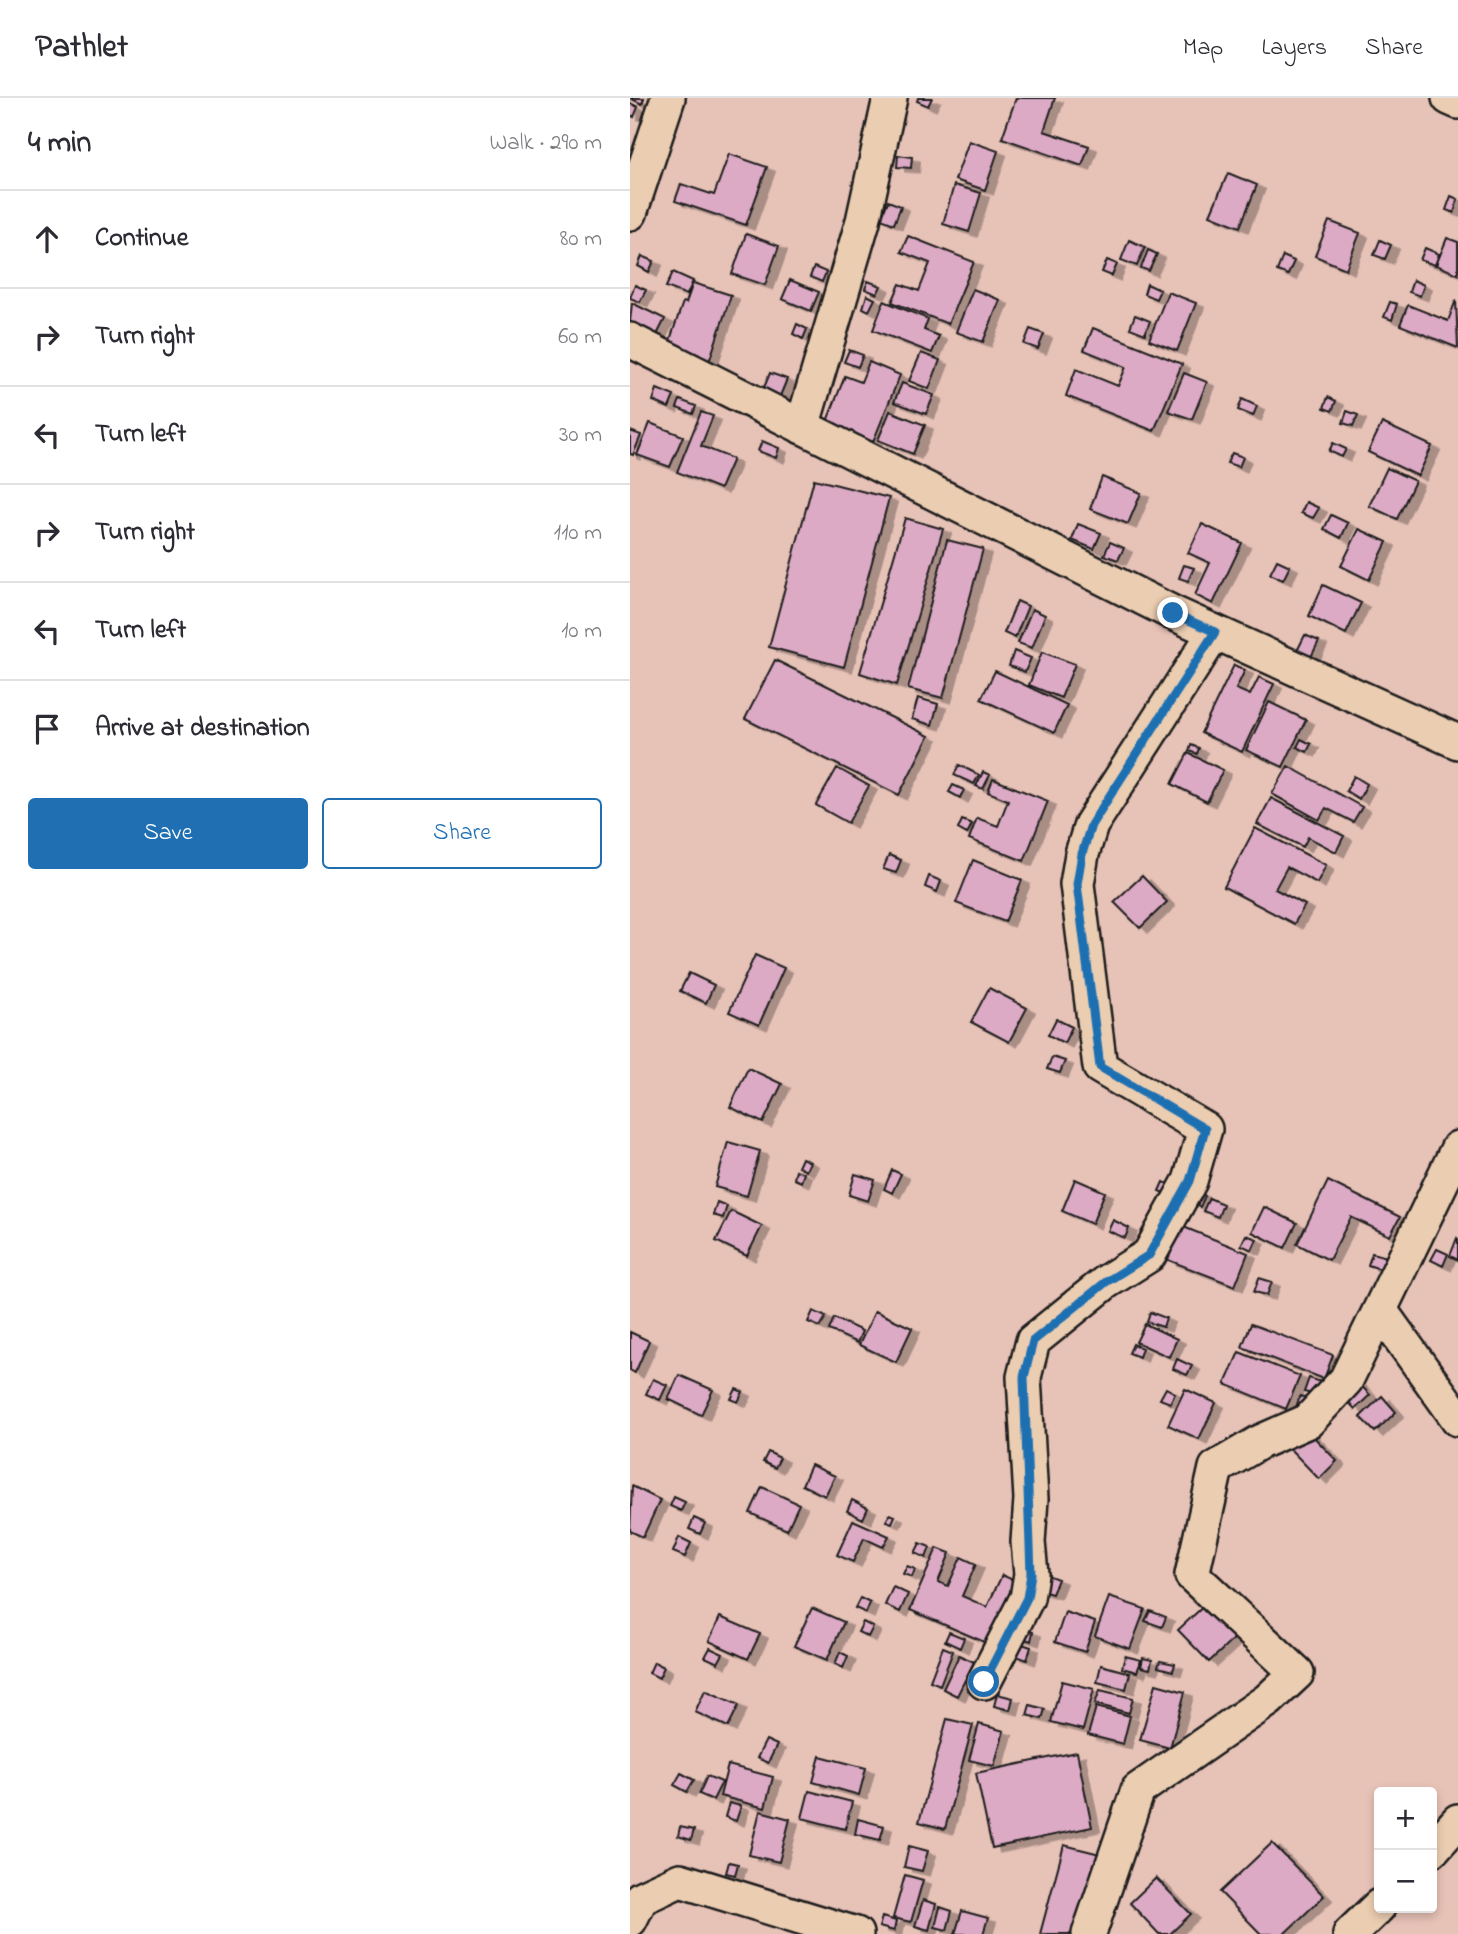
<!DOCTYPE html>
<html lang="en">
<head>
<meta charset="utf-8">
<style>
	:root { --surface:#fff; --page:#f7f7f7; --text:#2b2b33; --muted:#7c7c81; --line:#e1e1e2; --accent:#1f6fb2 }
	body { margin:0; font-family:"Indie Flower",sans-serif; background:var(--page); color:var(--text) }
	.controls { position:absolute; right:21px; bottom:21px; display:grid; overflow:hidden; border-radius:7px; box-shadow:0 4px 10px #0003 }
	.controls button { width:63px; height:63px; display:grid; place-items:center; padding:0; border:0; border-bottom:2px solid var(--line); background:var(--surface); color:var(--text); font:35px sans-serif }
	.stop { position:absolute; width:21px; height:21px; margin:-16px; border:5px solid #1f6fb2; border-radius:50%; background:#fff }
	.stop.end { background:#1f6fb2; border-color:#fff; box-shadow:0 2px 7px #0008 }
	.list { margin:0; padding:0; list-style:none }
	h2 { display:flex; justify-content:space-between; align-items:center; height:91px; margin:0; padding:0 28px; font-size:30px }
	h2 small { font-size:23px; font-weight:400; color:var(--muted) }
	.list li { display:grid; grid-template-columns:46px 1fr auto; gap:21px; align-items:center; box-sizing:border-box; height:98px; padding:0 28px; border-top:2px solid var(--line) }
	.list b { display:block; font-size:26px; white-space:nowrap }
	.list em { font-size:23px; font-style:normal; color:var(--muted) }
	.actions { display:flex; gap:14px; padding:21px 28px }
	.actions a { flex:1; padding:16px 0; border:2px solid var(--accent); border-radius:7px; text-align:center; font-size:24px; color:var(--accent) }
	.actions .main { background:var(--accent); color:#fff }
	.icon { flex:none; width:38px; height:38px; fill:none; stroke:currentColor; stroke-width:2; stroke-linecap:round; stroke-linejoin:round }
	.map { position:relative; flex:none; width:828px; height:1836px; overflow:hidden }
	header { display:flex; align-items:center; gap:42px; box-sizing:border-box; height:98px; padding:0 35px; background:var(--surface); border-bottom:2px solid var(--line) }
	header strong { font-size:33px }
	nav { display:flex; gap:38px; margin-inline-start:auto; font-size:24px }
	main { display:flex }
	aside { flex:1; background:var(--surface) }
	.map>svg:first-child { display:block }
	.building { fill:#ddaac6; stroke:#1c1c1c; stroke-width:2; filter:url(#shadow) }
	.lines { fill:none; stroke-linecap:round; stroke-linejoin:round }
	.minor-casing { stroke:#1c1c1c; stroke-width:38 }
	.minor { stroke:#ebcdb1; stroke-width:33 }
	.route { stroke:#1f6fb2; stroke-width:9 }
</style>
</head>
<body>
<header>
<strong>Pathlet</strong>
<nav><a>Map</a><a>Layers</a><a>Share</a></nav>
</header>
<main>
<aside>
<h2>4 min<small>Walk · 290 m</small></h2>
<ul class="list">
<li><svg class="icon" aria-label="ahead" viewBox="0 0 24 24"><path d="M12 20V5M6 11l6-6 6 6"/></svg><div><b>Continue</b></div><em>80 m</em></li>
<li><svg class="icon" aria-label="right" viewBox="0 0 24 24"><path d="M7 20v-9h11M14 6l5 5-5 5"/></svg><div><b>Turn right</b></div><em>60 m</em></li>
<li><svg class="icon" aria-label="left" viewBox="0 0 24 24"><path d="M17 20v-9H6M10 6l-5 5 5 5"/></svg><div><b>Turn left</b></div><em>30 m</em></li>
<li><svg class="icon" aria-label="right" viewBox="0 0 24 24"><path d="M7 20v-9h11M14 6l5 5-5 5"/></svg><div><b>Turn right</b></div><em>110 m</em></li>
<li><svg class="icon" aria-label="left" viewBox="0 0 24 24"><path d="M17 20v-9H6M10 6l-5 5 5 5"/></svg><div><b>Turn left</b></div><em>10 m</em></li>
<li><svg class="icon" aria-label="arrive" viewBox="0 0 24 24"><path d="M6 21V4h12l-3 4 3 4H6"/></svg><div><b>Arrive at destination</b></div></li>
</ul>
<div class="actions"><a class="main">Save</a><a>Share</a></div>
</aside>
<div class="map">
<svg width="828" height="1836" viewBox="0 0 828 1836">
	<defs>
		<filter id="shadow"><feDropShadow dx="8" dy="4.5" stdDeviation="0" flood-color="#0004"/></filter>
	</defs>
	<rect width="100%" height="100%" fill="#e7c2b7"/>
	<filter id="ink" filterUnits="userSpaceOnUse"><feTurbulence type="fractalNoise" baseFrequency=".0143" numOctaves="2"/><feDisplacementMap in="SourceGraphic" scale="14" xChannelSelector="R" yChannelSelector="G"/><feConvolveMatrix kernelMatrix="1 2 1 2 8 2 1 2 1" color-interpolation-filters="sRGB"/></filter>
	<g filter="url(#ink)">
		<path class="building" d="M 0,0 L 14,0 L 12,6 Z
			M 288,0 L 302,0 L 298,8 L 287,3 Z
			M 386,0 L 425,0 L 414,33 L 459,48 L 452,68 L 372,40 Z
			M 0,5 L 8,9 L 4,19 L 0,17 Z
			M 339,43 L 368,53 L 355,92 L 325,82 Z
			M 99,56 L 137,69 L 116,127 L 45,103 L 51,86 L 84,97 Z
			M 268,57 L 282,59 L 281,70 L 267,69 Z
			M 598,75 L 627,87 L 610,129 L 580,117 Z
			M 324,87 L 351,95 L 339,134 L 313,126 Z
			M 821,98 L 828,101 L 824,115 L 816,112 Z
			M 258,103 L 271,108 L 264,126 L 251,121 Z
			M 699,123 L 730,135 L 716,171 L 685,158 Z
			M 116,136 L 149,148 L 135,187 L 102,176 Z
			M 278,138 L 344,164 L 318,226 L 262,204 L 270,186 L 289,193 L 300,165 L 271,154 Z
			M 817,140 L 828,144 L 828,176 L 806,167 Z
			M 499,142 L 515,149 L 507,168 L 491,162 Z
			M 750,142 L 761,147 L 755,161 L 744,157 Z
			M 795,150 L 809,156 L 805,167 L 790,162 Z
			M 518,152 L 527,156 L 519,173 L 511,170 Z
			M 12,158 L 24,163 L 19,174 L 8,168 Z
			M 653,158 L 664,163 L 658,177 L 647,173 Z
			M 477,162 L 487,166 L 482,178 L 472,174 Z
			M 184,169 L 196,174 L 192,184 L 180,179 Z
			M 43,174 L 63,183 L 57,197 L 36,189 Z
			M 160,182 L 189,194 L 181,213 L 152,201 Z
			M 783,182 L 794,187 L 790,198 L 779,194 Z
			M 238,183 L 251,188 L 247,196 L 235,191 Z
			M 63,185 L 101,197 L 79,264 L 37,251 L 53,204 L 56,205 Z
			M 517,186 L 530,192 L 526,201 L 514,196 Z
			M 5,187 L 16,192 L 10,204 L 0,200 Z
			M 343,191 L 370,202 L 353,244 L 326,234 Z
			M 538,194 L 566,205 L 547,253 L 519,242 Z
			M 237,197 L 245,201 L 239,213 L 233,210 Z
			M 826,202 L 828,250 L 770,227 L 778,207 L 818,223 Z
			M 254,203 L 298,221 L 294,232 L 309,238 L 302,255 L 243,232 Z
			M 760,204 L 767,206 L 762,222 L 754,219 Z
			M 2,205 L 35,221 L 27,237 L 0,224 Z
			M 505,217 L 520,223 L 515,236 L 500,230 Z
			M 167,226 L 177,231 L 173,241 L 163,236 Z
			M 463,230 L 552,266 L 524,333 L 436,298 L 446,271 L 488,288 L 496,269 L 454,252 Z
			M 400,231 L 414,236 L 408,251 L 394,246 Z
			M 219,252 L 233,257 L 228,269 L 214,264 Z
			M 291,255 L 310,262 L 299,291 L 279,283 Z
			M 239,264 L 270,277 L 243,344 L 196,326 L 215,278 L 231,284 Z
			M 140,275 L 157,281 L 148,303 L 131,297 Z
			M 554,275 L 577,284 L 562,321 L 538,313 Z
			M 272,285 L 304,297 L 296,316 L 264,304 Z
			M 27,291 L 44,298 L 39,310 L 23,303 Z
			M 698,299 L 706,303 L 702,313 L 694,310 Z
			M 612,301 L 627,308 L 623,318 L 608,312 Z
			M 50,302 L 66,308 L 63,316 L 47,310 Z
			M 260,313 L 295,327 L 283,356 L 248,342 Z
			M 717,313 L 728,317 L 723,328 L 713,325 Z
			M 71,314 L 83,318 L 71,348 L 103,361 L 90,391 L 47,374 Z
			M 20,325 L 53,338 L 40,369 L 7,357 Z
			M 752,325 L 802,348 L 788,378 L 738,354 Z
			M 0,333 L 11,337 L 3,357 L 0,356 Z
			M 132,343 L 149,350 L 146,360 L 128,353 Z
			M 703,345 L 716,351 L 712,359 L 699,353 Z
			M 602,355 L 613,359 L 609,369 L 597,365 Z
			M 757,370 L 785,383 L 767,421 L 739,408 Z
			M 472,379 L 511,395 L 498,426 L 460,411 Z
			M 184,381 L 259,400 L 214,569 L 139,549 Z
			M 676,404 L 689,410 L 683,420 L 671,415 Z
			M 701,417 L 718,425 L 711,440 L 694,431 Z
			M 275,420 L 313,431 L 267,587 L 230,575 Z
			M 448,426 L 471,435 L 464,451 L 442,442 Z
			M 572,426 L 612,445 L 583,506 L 565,497 L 580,465 L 558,455 Z
			M 729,431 L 757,444 L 739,482 L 711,468 Z
			M 317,442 L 353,451 L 313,600 L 278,591 Z
			M 480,444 L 494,450 L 488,462 L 474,457 Z
			M 647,462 L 660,468 L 653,482 L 640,476 Z
			M 554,467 L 564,470 L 558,483 L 549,480 Z
			M 693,487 L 731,505 L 716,536 L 679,518 Z
			M 387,503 L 398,508 L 385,540 L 374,535 Z
			M 402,511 L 415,517 L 402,550 L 388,545 Z
			M 675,537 L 689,543 L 681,559 L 667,553 Z
			M 384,553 L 401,560 L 395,574 L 379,568 Z
			M 412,554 L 445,566 L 431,600 L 399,587 Z
			M 145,562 L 299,638 L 269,697 L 115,621 Z
			M 604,567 L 615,572 L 606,591 L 620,597 L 629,579 L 644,586 L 612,654 L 571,635 Z
			M 365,573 L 437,607 L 424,635 L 351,601 Z
			M 288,600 L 308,606 L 302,627 L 282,621 Z
			M 639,604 L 676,622 L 653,669 L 616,652 Z
			M 671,641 L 681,646 L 677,654 L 667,649 Z
			M 561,647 L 569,650 L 567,656 L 559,653 Z
			M 558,655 L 593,672 L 577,704 L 542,686 Z
			M 329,667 L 349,677 L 344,686 L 324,677 Z
			M 658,668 L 732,709 L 723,724 L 696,710 L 689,722 L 642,696 Z
			M 207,670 L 239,688 L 218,725 L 186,707 Z
			M 353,674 L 360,677 L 353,691 L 346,688 Z
			M 724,678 L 737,686 L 729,701 L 716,693 Z
			M 363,681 L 418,703 L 394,763 L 339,741 L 347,720 L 368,728 L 378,702 L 358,694 Z
			M 323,687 L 334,692 L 330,700 L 319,694 Z
			M 641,700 L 714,738 L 706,754 L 678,739 L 673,749 L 627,726 Z
			M 332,722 L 342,726 L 337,736 L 328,731 Z
			M 625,730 L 696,767 L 687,785 L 657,769 L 645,791 L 675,807 L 664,826 L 594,789 Z
			M 259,757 L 271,762 L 266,775 L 253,771 Z
			M 343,762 L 392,782 L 375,824 L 326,805 Z
			M 299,778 L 311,783 L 307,794 L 295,789 Z
			M 512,778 L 537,804 L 510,830 L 484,804 Z
			M 125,857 L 154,870 L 129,927 L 99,914 Z
			M 59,875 L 84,887 L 76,905 L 50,893 Z
			M 359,890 L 397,910 L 379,944 L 341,924 Z
			M 426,921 L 442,929 L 434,945 L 418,937 Z
			M 422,959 L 435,963 L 430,975 L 417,971 Z
			M 118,970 L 152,986 L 133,1025 L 100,1009 Z
			M 98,1044 L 130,1053 L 117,1098 L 85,1089 Z
			M 172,1060 L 180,1064 L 176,1073 L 168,1069 Z
			M 166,1072 L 174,1075 L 171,1084 L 164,1081 Z
			M 262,1072 L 271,1076 L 262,1095 L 254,1091 Z
			M 225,1076 L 245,1082 L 238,1103 L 219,1097 Z
			M 445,1081 L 475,1094 L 462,1126 L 432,1113 Z
			M 698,1083 L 770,1119 L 760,1138 L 721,1119 L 699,1162 L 667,1146 Z
			M 533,1084 L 543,1087 L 538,1097 L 529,1093 Z
			M 566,1093 L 575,1098 L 570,1109 L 560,1104 Z
			M 579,1100 L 593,1106 L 588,1119 L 573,1113 Z
			M 87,1104 L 97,1108 L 93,1120 L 83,1117 Z
			M 634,1109 L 667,1125 L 655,1150 L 622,1134 Z
			M 101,1113 L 132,1128 L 117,1158 L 86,1143 Z
			M 483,1122 L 499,1130 L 495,1140 L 478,1133 Z
			M 551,1128 L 618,1155 L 605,1188 L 538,1162 Z
			M 616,1137 L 627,1141 L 622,1152 L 611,1147 Z
			M 827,1140 L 828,1141 L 828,1162 L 820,1158 Z
			M 807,1151 L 818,1156 L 813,1168 L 801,1162 Z
			M 742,1155 L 757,1159 L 753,1172 L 738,1167 Z
			M 629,1180 L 642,1184 L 637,1197 L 624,1194 Z
			M 183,1213 L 196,1219 L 190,1229 L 178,1224 Z
			M 245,1213 L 282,1230 L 266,1264 L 229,1247 Z
			M 520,1214 L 536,1220 L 533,1229 L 517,1224 Z
			M 204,1220 L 232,1233 L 227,1245 L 199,1232 Z
			M 515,1226 L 547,1241 L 539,1259 L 506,1244 Z
			M 621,1226 L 703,1257 L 694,1281 L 612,1249 Z
			M 0,1234 L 19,1243 L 5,1275 L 0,1272 Z
			M 503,1246 L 512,1250 L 509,1259 L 499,1255 Z
			M 609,1254 L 670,1278 L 656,1311 L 595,1286 Z
			M 547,1261 L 562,1268 L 557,1277 L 543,1271 Z
			M 49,1277 L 83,1292 L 71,1317 L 38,1301 Z
			M 679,1280 L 694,1285 L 690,1298 L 674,1294 Z
			M 23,1281 L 37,1287 L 30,1302 L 16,1296 Z
			M 728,1284 L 740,1297 L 725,1311 L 713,1298 Z
			M 536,1290 L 545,1295 L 540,1305 L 530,1301 Z
			M 106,1291 L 113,1294 L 108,1304 L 101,1301 Z
			M 555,1291 L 586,1305 L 569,1341 L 538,1327 Z
			M 670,1298 L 683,1302 L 665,1312 Z
			M 752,1298 L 766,1314 L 745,1334 L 730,1319 Z
			M 679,1334 L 707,1363 L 689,1381 L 660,1351 Z
			M 138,1354 L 150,1360 L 145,1370 L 133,1364 Z
			M 181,1367 L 205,1378 L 195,1398 L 172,1387 Z
			M 2,1388 L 30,1402 L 13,1439 L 0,1433 Z
			M 132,1389 L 169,1406 L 157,1432 L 120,1415 Z
			M 44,1399 L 55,1404 L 51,1413 L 40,1408 Z
			M 222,1402 L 238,1410 L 233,1421 L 217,1413 Z
			M 260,1416 L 265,1418 L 262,1425 L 256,1423 Z
			M 64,1420 L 75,1425 L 70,1436 L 59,1431 Z
			M 223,1422 L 259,1438 L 253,1449 L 234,1440 L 223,1464 L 207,1457 Z
			M 49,1439 L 61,1445 L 55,1459 L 43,1454 Z
			M 290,1445 L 300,1449 L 296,1460 L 285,1455 Z
			M 307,1450 L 320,1455 L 308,1484 L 318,1488 L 331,1459 L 346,1466 L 332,1498 L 357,1509 L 372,1477 L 394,1487 L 366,1549 L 280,1512 Z
			M 277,1468 L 285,1471 L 282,1479 L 273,1476 Z
			M 417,1477 L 428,1481 L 422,1496 L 411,1493 Z
			M 263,1489 L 278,1496 L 270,1514 L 255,1507 Z
			M 479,1499 L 515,1511 L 500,1551 L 465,1538 Z
			M 230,1500 L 240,1505 L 236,1515 L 225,1510 Z
			M 577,1505 L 608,1537 L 579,1564 L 548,1532 Z
			M 182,1510 L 214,1524 L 197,1562 L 164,1548 Z
			M 520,1513 L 536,1519 L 532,1529 L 515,1523 Z
			M 435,1514 L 465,1524 L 455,1554 L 425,1544 Z
			M 90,1519 L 130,1536 L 118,1561 L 79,1543 Z
			M 233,1524 L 243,1529 L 238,1539 L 228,1534 Z
			M 392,1530 L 403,1534 L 401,1543 L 389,1539 Z
			M 319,1534 L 334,1540 L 330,1550 L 315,1543 Z
			M 389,1545 L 401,1549 L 397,1562 L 384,1557 Z
			M 313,1549 L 323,1553 L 310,1587 L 300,1583 Z
			M 80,1550 L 93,1556 L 88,1565 L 75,1559 Z
			M 210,1554 L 218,1558 L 213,1570 L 205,1566 Z
			M 329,1557 L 344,1564 L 327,1598 L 313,1591 Z
			M 495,1558 L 511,1562 L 507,1574 L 492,1570 Z
			M 513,1560 L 522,1562 L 520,1571 L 511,1569 Z
			M 530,1563 L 545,1566 L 543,1573 L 528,1569 Z
			M 24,1564 L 34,1569 L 29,1580 L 19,1575 Z
			M 471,1567 L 500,1575 L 496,1591 L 467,1584 Z
			M 432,1583 L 464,1591 L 453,1632 L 421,1624 Z
			M 526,1586 L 555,1594 L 540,1650 L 510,1642 Z
			M 75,1592 L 109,1607 L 98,1629 L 65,1614 Z
			M 470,1592 L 503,1600 L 499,1615 L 465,1606 Z
			M 367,1596 L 383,1600 L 380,1612 L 364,1608 Z
			M 400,1607 L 415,1611 L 412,1621 L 397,1617 Z
			M 466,1609 L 500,1618 L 493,1646 L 458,1637 Z
			M 317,1621 L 343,1627 L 315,1731 L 289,1724 Z
			M 349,1626 L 374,1633 L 364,1668 L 339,1662 Z
			M 136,1642 L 147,1647 L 138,1665 L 127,1660 Z
			M 447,1654 L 462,1729 L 362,1750 L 346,1675 Z
			M 190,1658 L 236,1670 L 229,1697 L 183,1684 Z
			M 98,1667 L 143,1679 L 135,1710 L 90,1698 Z
			M 51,1675 L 64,1682 L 57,1694 L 44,1687 Z
			M 77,1678 L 92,1684 L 83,1702 L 69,1696 Z
			M 179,1693 L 222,1704 L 215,1731 L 172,1720 Z
			M 99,1705 L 111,1708 L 106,1723 L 95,1719 Z
			M 130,1713 L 160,1721 L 149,1764 L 119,1757 Z
			M 228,1721 L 254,1728 L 250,1742 L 225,1736 Z
			M 50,1729 L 64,1732 L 61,1742 L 48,1738 Z
			M 642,1745 L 694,1798 L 654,1836 L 631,1836 L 590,1794 Z
			M 434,1747 L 470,1756 L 448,1836 L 410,1836 Z
			M 279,1748 L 298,1753 L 292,1773 L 274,1769 Z
			M 99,1764 L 108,1766 L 105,1777 L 96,1775 Z
			M 275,1777 L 293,1782 L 281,1824 L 263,1820 Z
			M 526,1780 L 561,1816 L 540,1836 L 529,1836 L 500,1805 Z
			M 293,1802 L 306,1806 L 299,1832 L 285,1828 Z
			M 310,1809 L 322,1813 L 317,1832 L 305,1829 Z
			M 332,1813 L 358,1820 L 353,1836 L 325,1836 Z
			M 252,1819 L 266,1823 L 264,1833 L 249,1829 Z"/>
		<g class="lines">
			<defs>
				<path id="minor" d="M 819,0 L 828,4
					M 0,115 L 38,0
					M 0,242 L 543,515 L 828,644
					M 172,329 L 233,123 L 260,0
					M 750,1212 L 828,1321
					M 354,1584 L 397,1500 L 401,1476 L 398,1444 L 401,1401 L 394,1279 L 403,1243 L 476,1184 L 519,1157 L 560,1083 L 575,1031 L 470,969 L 447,786 L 452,756 L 461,727 L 585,534
					M 802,1752 L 828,1723
					M 0,1822 L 11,1800 L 50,1782 L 226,1836
					M 459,1836 L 508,1692 L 638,1602 L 667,1575 L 562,1477 L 586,1370 L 630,1344 L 678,1323 L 716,1282 L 828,1050
					M 720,1836 L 749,1808"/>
			</defs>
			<use href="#minor" class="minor-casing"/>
			<use href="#minor" class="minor"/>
		</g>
	</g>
	<g class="lines" filter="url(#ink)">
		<path class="route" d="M 354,1584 L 397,1500 L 401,1476 L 394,1279 L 403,1243 L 476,1184 L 519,1157 L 560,1083 L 575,1031 L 470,969 L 447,786 L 452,756 L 461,727 L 585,534 L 543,515"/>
	</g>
</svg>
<div class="controls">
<button>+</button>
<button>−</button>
</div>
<div class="stop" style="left:354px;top:1584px"></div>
<div class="stop end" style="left:543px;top:515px"></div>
</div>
</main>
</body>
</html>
